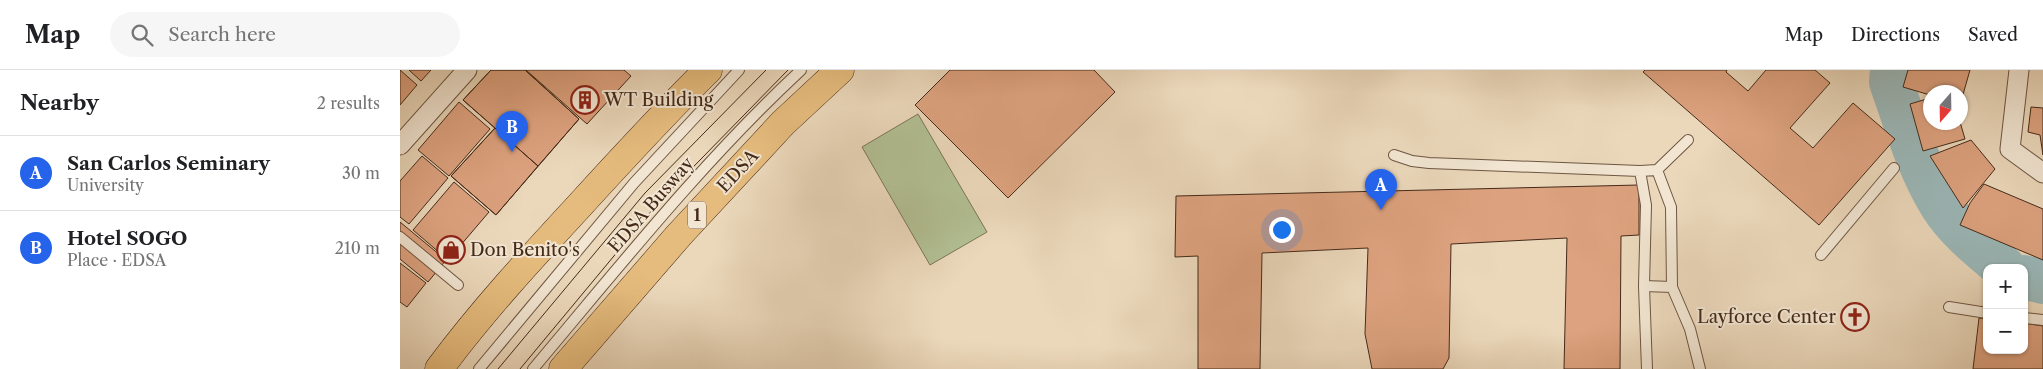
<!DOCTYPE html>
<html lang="en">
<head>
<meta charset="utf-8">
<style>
	:root { --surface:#fff; --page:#f6f6f6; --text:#202124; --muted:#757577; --line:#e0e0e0; --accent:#2563eb }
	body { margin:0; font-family:"Libre Caslon Text",serif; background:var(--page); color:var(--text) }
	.controls { position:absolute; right:15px; bottom:15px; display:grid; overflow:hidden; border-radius:10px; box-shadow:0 1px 4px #0004 }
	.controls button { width:45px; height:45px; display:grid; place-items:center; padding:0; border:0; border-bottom:1px solid var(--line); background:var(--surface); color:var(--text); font:25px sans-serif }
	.compass { position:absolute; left:1523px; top:15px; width:45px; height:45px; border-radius:50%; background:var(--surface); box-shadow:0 1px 4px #0004; rotate:200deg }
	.you { position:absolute; left:881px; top:159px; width:18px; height:18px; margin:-12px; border:4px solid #fff; border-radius:50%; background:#1a73e8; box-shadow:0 0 0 8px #1a73e833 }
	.badge { display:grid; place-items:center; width:32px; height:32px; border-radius:50%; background:var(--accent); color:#fff; font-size:16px; font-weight:700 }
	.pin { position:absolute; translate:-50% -41px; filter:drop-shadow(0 1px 2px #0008) }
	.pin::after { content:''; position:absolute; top:26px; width:18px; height:15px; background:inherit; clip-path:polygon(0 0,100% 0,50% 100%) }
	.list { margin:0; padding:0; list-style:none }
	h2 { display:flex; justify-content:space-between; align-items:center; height:65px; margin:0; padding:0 20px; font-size:21px }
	h2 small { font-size:16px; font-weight:400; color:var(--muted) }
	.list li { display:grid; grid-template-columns:32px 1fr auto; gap:15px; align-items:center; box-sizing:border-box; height:75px; padding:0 20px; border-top:1px solid var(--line) }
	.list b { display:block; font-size:19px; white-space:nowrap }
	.list p { margin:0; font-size:16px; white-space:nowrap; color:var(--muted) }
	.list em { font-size:16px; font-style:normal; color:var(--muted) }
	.icon { flex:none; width:28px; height:28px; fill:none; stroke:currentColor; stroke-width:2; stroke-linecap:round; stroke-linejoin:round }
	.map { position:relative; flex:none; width:1643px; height:299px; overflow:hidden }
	header { display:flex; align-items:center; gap:30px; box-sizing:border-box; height:70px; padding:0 25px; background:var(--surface); border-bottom:1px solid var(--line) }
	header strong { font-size:24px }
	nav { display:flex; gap:28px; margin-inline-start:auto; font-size:18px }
	.search { width:350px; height:45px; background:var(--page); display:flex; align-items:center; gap:12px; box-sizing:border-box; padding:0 18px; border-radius:28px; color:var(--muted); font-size:19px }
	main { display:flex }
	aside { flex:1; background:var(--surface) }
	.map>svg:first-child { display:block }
	.green { fill:#b2c094; stroke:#7c7556 }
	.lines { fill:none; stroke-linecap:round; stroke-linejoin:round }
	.river { stroke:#9bb8b9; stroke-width:44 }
	.building { fill:#dda27f; stroke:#452a19 }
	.service-casing { stroke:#6e5642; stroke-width:12 }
	.minor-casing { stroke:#6e5642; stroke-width:21 }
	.trunk-casing { stroke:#452a19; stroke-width:29 }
	.service { stroke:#f2e6d3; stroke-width:10 }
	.minor { stroke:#f2e6d3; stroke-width:19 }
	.trunk { stroke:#e6bc7e; stroke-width:28 }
	.tram { stroke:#452a19; stroke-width:1 }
	.labels { text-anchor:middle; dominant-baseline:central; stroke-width:4; stroke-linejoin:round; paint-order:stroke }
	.shield { fill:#f2e6d3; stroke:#796251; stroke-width:1 }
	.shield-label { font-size:16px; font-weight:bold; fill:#452a19 }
	.poi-label { font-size:18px; fill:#452a19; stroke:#f2e6d3; text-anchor:start }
	.street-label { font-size:18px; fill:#452a19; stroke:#f2e6d3 }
</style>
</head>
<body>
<header>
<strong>Map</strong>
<div class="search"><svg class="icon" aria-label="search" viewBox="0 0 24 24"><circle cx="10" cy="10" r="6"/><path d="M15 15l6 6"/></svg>Search here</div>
<nav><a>Map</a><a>Directions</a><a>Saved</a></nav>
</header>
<main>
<aside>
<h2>Nearby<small>2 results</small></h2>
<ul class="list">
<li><span class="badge">A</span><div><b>San Carlos Seminary</b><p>University</p></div><em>30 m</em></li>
<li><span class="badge">B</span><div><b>Hotel SOGO</b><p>Place · EDSA</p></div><em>210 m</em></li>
</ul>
</aside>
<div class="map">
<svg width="1643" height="299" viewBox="0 0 1643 299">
	<rect width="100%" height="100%" fill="#ebd8bb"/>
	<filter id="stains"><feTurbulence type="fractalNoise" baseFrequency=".004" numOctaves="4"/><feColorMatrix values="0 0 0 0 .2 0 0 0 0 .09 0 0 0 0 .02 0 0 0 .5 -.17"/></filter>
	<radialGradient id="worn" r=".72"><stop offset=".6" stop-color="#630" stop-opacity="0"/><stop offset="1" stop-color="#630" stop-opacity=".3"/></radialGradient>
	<path class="green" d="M 518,44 L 587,162 L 530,195 L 462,77 Z"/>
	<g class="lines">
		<path class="river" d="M 1492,0 L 1491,12 C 1506,54 1518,98 1542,136 C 1558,161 1582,179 1604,198
			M 1624,207 L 1643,212"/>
	</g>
	<path class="building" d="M 0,0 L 17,15 L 0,35 Z
		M 9,0 L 31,0 L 21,11 Z
		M 91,0 L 125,0 L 179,49 L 138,96 L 63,30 Z
		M 91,0 L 125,0 L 179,49 L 96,145 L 51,106 L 95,58 L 63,30 Z
		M 126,0 L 224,0 L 231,6 L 187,54 Z
		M 550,0 L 694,0 L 715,22 L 608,128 L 515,35 Z
		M 1245,0 L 1327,0 L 1326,2 L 1348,21 L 1366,0 L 1415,0 L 1430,13 L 1390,58 L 1413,78 L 1453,33 L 1495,69 L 1419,155 L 1243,2 Z
		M 1508,0 L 1570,0 L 1562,28 L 1560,22 L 1530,22 L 1530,25 L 1503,17 Z
		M 1530,28 L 1530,52 L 1560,52 L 1565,69 L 1523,81 L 1510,34 Z
		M 59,32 L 90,59 L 49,106 L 18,80 Z
		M 1631,37 L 1643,38 L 1643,85 L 1640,65 L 1628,62 Z
		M 95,58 L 138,96 L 96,145 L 51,106 Z
		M 1571,70 L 1595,99 L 1563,138 L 1530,86 Z
		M 22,86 L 48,108 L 9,154 L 0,147 L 0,111 Z
		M 54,112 L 89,142 L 48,190 L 13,160 Z
		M 1584,114 L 1643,139 L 1643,190 L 1560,155 L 1570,133 Z
		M 1239,115 L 1239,165 L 1221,166 L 1220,299 L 1164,299 L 1167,168 L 1051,174 L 1049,288 L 1043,299 L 972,299 L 965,264 L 968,178 L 862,183 L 860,299 L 798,299 L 798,186 L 775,187 L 776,126 Z
		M 0,152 L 46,190 L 28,212 L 0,189 Z
		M 0,193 L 26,213 L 7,237 L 0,232 Z
		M 1579,248 L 1587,249 L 1587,280 L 1624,280 L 1624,253 L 1643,256 L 1643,299 L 1573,299 Z"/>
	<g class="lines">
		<defs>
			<path id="service" d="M 994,85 L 1012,91 L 1029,93 L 1240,101 L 1257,100 L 1288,70
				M 1257,100 L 1271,137 L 1272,217 L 1290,259 L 1300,299
				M 1240,101 L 1246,135 L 1244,216 L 1247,299
				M 0,167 L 58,215
				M 1421,185 L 1494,98
				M 1244,216 L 1272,217
				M 1549,237 L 1587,243
				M 1624,248 L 1643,250
				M 79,299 L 234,113 L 339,0
				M 133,299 C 219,197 303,91 401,0"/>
			<path id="minor" d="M 1619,0 L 1610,79 L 1643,103
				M 0,75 L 67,0"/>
			<path id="trunk" d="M 39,299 C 82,241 131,188 180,135 C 222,89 264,43 308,0
				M 163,299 L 279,165 L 383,53 L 440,0"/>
		</defs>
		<use href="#service" class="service-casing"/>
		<use href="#minor" class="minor-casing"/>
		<use href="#trunk" class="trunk-casing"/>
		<use href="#service" class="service"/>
		<use href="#minor" class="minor"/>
		<use href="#trunk" class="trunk"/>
		<path class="tram" d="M 98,299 L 245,123 L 366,0
			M 120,299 L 258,133 L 388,0"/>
	</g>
	<defs>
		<symbol id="building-ring" viewBox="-11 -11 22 22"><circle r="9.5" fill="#f2e6d3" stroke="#8f2418" stroke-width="1.5"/><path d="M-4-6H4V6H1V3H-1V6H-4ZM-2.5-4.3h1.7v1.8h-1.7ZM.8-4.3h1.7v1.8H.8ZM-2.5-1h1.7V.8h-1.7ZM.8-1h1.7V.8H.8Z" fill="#8f2418"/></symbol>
		<symbol id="shop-ring" viewBox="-11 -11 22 22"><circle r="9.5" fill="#f2e6d3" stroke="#8f2418" stroke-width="1.5"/><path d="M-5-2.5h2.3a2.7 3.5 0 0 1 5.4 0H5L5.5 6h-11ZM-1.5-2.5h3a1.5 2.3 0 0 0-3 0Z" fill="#8f2418"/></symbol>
		<symbol id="church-ring" viewBox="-11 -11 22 22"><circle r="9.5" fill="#f2e6d3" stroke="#8f2418" stroke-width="1.5"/><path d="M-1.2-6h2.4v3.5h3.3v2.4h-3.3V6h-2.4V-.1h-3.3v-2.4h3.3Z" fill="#8f2418"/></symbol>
	</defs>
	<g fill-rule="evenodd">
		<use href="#building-ring" x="169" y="14" width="32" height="32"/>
		<use href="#shop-ring" x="35" y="164" width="32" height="32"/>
		<use href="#church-ring" x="1439" y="231" width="32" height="32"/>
	</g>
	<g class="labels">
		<rect class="shield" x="288" y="131.5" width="18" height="27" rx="4"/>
		<g class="shield-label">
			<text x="297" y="145">1</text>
		</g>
		<g class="poi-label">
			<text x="204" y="30">WT Building</text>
			<text x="70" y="180">Don Benito's</text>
			<text x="1436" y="247" text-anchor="end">Layforce Center</text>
		</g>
		<g class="street-label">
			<text transform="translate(338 101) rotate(-47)">EDSA</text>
			<text transform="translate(251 135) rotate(-49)">EDSA Busway</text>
		</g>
	</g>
	<rect width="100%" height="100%" filter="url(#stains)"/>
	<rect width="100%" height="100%" fill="url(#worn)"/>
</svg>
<div class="controls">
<button>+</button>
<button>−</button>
</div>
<svg class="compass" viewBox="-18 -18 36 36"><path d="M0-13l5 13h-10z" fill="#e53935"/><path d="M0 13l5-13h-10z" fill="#757577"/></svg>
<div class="you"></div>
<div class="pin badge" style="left:981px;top:140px">A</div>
<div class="pin badge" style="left:112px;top:82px">B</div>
</div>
</main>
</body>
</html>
